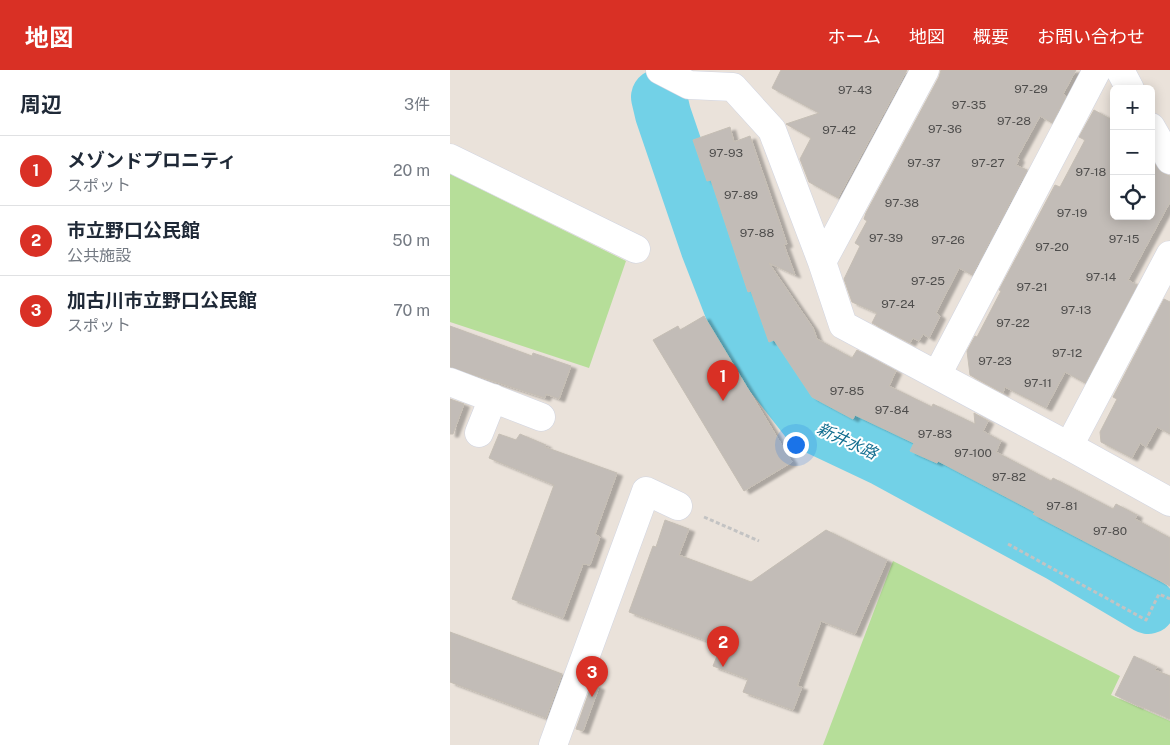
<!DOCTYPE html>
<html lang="ja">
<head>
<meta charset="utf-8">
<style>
	:root { --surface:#fff; --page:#f6f6f7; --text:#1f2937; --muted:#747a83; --line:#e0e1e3; --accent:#d93025 }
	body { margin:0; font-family:"Public Sans","Noto Sans JP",sans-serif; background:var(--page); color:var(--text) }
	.controls { position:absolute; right:15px; top:15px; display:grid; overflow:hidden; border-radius:8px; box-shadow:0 2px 12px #0003 }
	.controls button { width:45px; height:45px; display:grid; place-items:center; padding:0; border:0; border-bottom:1px solid var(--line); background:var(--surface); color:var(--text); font:25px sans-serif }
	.you { position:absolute; left:345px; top:374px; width:18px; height:18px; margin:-12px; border:4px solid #fff; border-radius:50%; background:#1a73e8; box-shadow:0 0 0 8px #1a73e833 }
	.badge { display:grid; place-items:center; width:32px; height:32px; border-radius:50%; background:var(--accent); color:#fff; font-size:16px; font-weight:700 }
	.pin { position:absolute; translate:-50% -41px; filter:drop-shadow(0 1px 2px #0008) }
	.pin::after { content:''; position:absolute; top:26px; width:18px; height:15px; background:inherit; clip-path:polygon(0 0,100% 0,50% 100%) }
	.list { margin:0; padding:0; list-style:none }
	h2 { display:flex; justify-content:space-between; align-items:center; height:65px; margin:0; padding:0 20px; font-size:21px }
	h2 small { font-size:16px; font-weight:400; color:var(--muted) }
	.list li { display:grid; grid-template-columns:32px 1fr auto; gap:15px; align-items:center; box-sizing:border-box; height:70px; padding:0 20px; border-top:1px solid var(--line) }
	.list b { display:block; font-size:19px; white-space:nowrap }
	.list p { margin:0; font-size:16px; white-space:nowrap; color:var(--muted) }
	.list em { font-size:16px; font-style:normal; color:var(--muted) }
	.icon { flex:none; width:28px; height:28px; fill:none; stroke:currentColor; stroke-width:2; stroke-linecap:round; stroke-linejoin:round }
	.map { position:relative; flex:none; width:720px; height:675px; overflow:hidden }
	header { display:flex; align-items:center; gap:30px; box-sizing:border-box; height:70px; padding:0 25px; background:var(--accent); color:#fff }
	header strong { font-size:24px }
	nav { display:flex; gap:28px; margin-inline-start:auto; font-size:18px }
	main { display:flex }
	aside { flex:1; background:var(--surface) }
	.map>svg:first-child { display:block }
	.green { fill:#b6de99 }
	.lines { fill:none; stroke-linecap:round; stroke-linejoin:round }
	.river { stroke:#72d1e7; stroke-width:56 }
	.building { fill:#c2bcb7; stroke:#c5beb4; filter:url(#shadow) }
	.minor-casing { stroke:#d0d4e1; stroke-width:29 }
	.path { stroke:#c3c3c3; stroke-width:3; stroke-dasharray:4 2.5; stroke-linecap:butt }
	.minor { stroke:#fff; stroke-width:28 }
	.labels { text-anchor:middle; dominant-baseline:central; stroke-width:4; stroke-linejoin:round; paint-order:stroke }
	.number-label { font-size:12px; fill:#4e4d4c }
	.water-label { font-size:16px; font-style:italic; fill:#146f90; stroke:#fff }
</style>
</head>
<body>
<header>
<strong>地図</strong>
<nav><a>ホーム</a><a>地図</a><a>概要</a><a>お問い合わせ</a></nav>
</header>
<main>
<aside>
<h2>周辺<small>3件</small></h2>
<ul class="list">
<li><span class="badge">1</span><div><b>メゾンドプロニティ</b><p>スポット</p></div><em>20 m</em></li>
<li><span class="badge">2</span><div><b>市立野口公民館</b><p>公共施設</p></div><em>50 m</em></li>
<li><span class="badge">3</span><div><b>加古川市立野口公民館</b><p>スポット</p></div><em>70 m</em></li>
</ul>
</aside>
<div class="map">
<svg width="720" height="675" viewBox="0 0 720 675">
	<defs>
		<filter id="shadow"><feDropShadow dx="5.5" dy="3" stdDeviation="1" flood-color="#0004"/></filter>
	</defs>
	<rect width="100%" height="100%" fill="#eae2da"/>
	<path class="green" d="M 0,104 L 176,191 L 139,298 L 0,252 Z
		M 443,491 L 670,606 L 661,625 L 720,651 L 720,675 L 373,675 Z"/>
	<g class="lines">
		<path class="river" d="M 209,27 L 213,44 L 258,176 L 284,243 L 311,290 L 361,354 L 433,388 L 610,484 L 698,536"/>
	</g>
	<path class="building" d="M 331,0 L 457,0 L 388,128 L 359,112 L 350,89 L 361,68 L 336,54 L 369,43 L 322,18 Z
		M 491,0 L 626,0 L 613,24 L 616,26 L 602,53 L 590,46 L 567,88 L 569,89 L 566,95 L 577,100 L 522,205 L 509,198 L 486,243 L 490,246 L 479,268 L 473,264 L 469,271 L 463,268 L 460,273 L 422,253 L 427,243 L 402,232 L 394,209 L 410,176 L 405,173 L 417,151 L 414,149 L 416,143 L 489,7 Z
		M 644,40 L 664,51 L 664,146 L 701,146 L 701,89 L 712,103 L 720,106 L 720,132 L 678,210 L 687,215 L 635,313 L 615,302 L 596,338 L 555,317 L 553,323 L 520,305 L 517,281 L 525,266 L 527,267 L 551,221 L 549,220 L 605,115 L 610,117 L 635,70 L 629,67 Z
		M 280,57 L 284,72 L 300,66 L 337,174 L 334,175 L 345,205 L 319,193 L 363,258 L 367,269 L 402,288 L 407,280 L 446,301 L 439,316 L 482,337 L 483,334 L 525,354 L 524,343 L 538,351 L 533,361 L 551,371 L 546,382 L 601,411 L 603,408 L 663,439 L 666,434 L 687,445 L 685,449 L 720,468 L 720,516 L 583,444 L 585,442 L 488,391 L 487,393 L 460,381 L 464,373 L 405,345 L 403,349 L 362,327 L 324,270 L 319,272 L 301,221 L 298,222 L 261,110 L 257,111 L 243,70 Z
		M 714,229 L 720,232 L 720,364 L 707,357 L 696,377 L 690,373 L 682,388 L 651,372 L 650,362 L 667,329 L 663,327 Z
		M 254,246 L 342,392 L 294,421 L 203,270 L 228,256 L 230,260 Z
		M 0,256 L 82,286 L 83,283 L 121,296 L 109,329 L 96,324 L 95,328 L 0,297 Z
		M 0,329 L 14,334 L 3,364 L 0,364 Z
		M 49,364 L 66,370 L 70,364 L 96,375 L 95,377 L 167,403 L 145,464 L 150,467 L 140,495 L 133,494 L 113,548 L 62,529 L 104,415 L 39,388 Z
		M 215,450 L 239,459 L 229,485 L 301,512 L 376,460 L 437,490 L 405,564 L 371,551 L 347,616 L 352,617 L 343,640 L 293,622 L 298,609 L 263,596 L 271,576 L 179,542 L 203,476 L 206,477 Z
		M 0,562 L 112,604 L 96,648 L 0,612 Z
		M 684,586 L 707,597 L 705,600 L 720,606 L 720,649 L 688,635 L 688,636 L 665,625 Z
		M 142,614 L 149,617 L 133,661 L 126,659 Z"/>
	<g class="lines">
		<defs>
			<path id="minor" d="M 210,0 L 239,15 L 283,17 L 322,60 L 372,192 L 393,255 L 619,376 L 720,432
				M 670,0 L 680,19
				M 701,57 L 720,90
				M 0,88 L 186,179
				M 372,192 L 475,0
				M 487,305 L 647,0
				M 0,312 L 91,347
				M 29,363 L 43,328
				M 619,376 L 720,185
				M 103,675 L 196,421 L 228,436"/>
		</defs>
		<use href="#minor" class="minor-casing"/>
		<path class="path" d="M 254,447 L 309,471
			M 558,474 L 696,550 L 709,524 L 720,529"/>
		<use href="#minor" class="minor"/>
	</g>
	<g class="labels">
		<g class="number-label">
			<text x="581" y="19">97-29</text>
			<text x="405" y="20">97-43</text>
			<text x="519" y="35">97-35</text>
			<text x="564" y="51">97-28</text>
			<text x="495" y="59">97-36</text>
			<text x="389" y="60">97-42</text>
			<text x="276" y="83">97-93</text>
			<text x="474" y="93">97-37</text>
			<text x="538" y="93">97-27</text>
			<text x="641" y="102">97-18</text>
			<text x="291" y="125">97-89</text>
			<text x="452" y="133">97-38</text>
			<text x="622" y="143">97-19</text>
			<text x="307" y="163">97-88</text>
			<text x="436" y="168">97-39</text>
			<text x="674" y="169">97-15</text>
			<text x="498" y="170">97-26</text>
			<text x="602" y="177">97-20</text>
			<text x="651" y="207">97-14</text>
			<text x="478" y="211">97-25</text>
			<text x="582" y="217">97-21</text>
			<text x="448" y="234">97-24</text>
			<text x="626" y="240">97-13</text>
			<text x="563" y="253">97-22</text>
			<text x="617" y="283">97-12</text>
			<text x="545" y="291">97-23</text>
			<text x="588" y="313">97-11</text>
			<text x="397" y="321">97-85</text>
			<text x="442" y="340">97-84</text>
			<text x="485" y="364">97-83</text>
			<text x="523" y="383">97-100</text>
			<text x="559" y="407">97-82</text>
			<text x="612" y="436">97-81</text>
			<text x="660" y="461">97-80</text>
		</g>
		<g class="water-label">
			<text transform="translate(397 371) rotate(25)">新井水路</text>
		</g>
	</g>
</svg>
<div class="controls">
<button>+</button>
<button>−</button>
<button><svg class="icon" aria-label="locate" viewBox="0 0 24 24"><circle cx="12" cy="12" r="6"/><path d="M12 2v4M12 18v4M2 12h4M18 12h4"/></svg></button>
</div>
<div class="you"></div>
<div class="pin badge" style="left:273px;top:331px">1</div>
<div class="pin badge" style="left:273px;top:597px">2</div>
<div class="pin badge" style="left:142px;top:627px">3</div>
</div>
</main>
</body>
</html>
